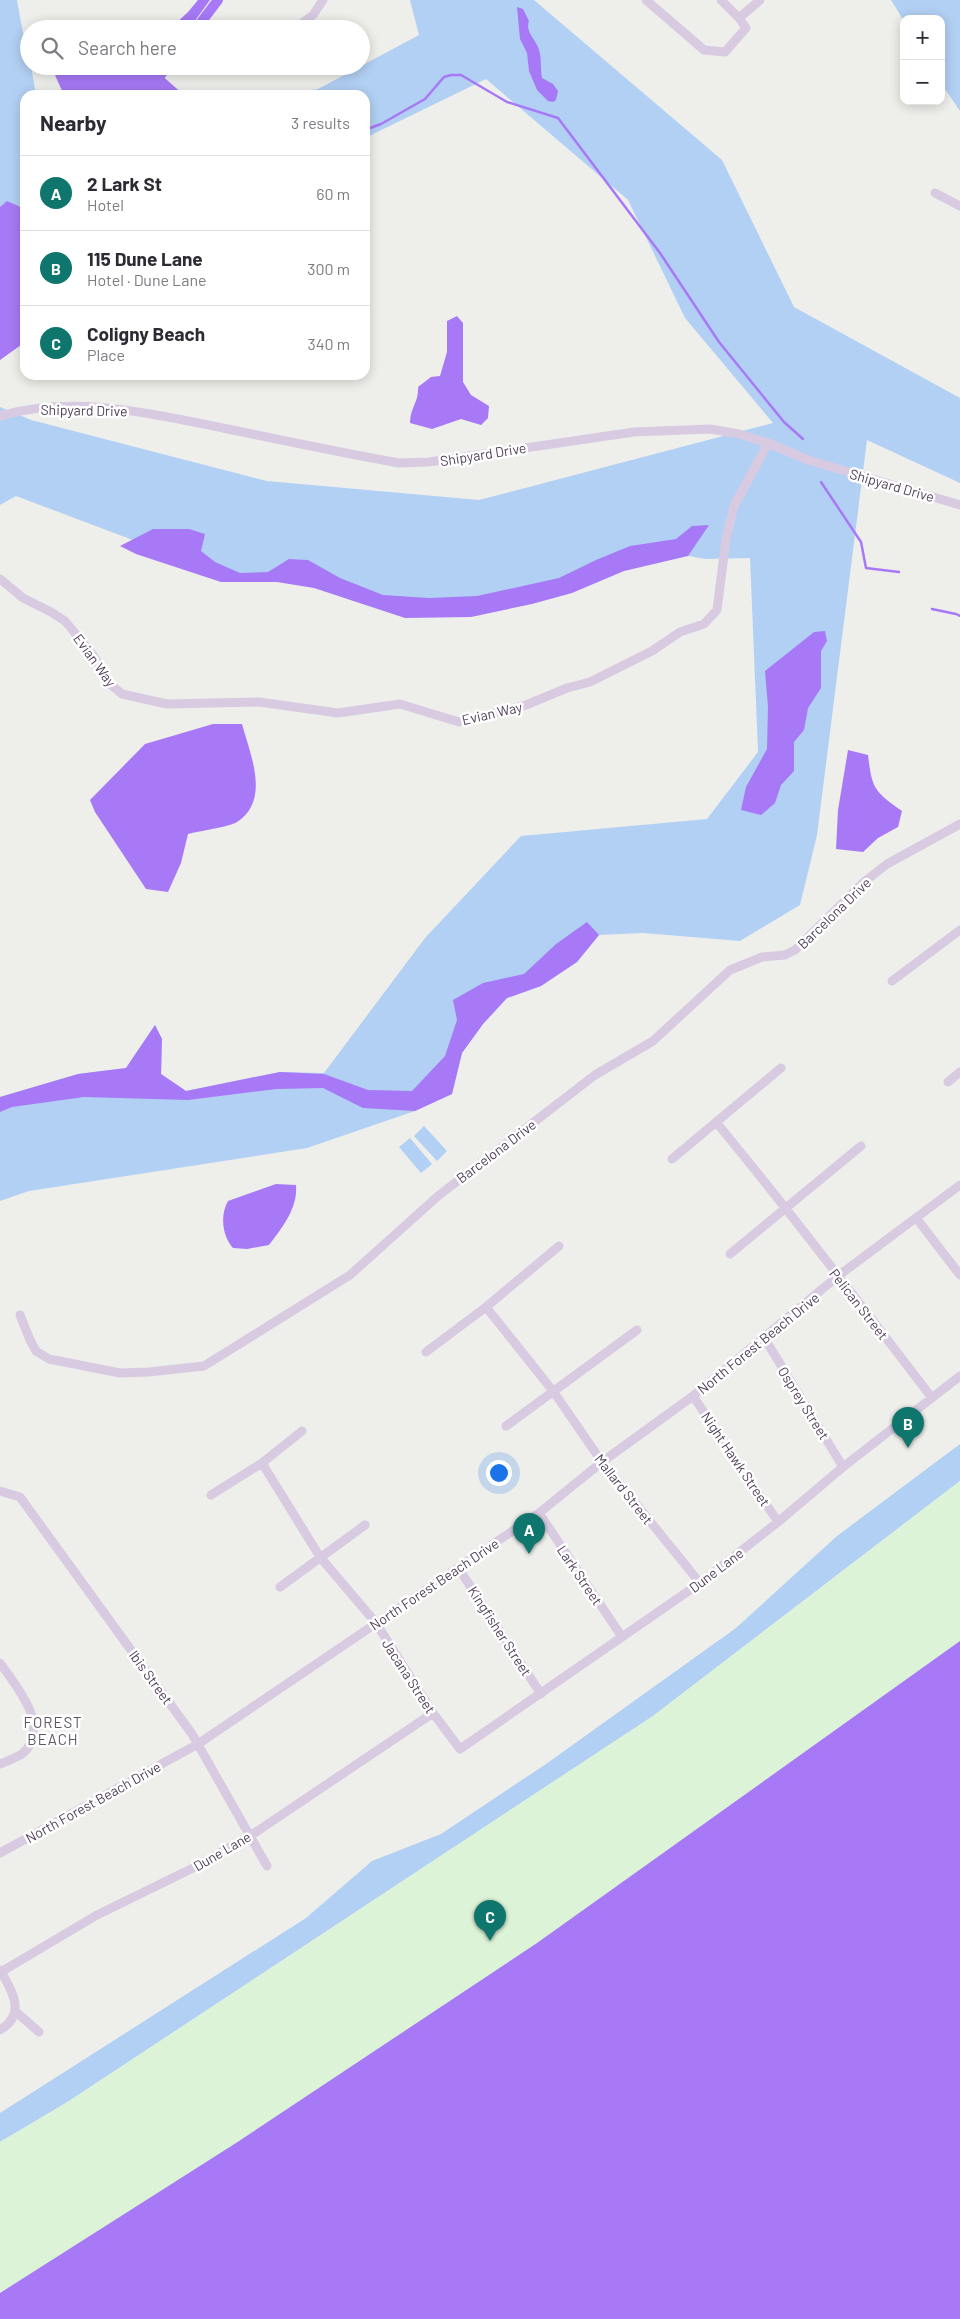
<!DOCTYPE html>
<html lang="en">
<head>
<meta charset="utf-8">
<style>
	:root { --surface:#fff; --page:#f7f7f7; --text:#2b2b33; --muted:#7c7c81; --line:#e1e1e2; --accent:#0f766e }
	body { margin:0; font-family:Barlow,sans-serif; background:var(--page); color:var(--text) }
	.controls { position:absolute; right:15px; top:15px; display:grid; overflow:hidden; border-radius:10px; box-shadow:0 2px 12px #0003 }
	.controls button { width:45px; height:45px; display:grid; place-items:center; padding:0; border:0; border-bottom:1px solid var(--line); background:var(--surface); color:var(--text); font:25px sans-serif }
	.you { position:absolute; left:498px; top:1472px; width:18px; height:18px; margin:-12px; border:4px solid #fff; border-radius:50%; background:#1a73e8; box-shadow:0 0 0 8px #1a73e833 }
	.badge { display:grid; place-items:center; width:32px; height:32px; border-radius:50%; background:var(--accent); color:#fff; font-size:16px; font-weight:700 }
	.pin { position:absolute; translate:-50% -41px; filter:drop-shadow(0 1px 2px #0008) }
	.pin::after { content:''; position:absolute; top:26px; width:18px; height:15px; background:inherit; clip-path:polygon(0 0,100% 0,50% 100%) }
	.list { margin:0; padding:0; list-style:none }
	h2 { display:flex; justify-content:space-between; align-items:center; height:65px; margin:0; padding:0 20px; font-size:21px }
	h2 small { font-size:16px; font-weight:400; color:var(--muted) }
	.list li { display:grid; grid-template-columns:32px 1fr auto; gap:15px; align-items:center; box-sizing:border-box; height:75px; padding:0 20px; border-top:1px solid var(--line) }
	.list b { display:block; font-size:19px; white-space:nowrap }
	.list p { margin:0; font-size:16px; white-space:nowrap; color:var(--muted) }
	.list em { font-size:16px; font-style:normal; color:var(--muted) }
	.icon { flex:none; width:28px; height:28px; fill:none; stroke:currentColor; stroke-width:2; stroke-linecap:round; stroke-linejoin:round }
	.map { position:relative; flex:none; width:960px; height:2319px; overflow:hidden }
	.search { position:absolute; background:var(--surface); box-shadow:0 2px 12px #0003; left:20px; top:20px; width:350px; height:55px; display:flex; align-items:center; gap:12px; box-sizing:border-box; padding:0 18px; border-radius:28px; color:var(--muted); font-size:19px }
	.panel { position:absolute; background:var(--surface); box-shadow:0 2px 12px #0003; left:20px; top:90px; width:350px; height:290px; border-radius:15px }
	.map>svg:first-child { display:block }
	.green { fill:#b2d0f4 }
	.sand { fill:#ddf3d8 }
	.water { fill:#a779f6 }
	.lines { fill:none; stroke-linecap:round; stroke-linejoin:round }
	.stream { stroke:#a779f6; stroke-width:2.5 }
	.canal { stroke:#a779f6; stroke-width:10 }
	.minor { stroke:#d8cae0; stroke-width:9 }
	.labels { text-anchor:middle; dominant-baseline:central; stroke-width:5; stroke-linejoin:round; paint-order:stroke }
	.street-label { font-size:14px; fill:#52425b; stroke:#fff }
	.neighbourhood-label { font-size:15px; letter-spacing:1px; fill:#5e5761; stroke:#fff }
</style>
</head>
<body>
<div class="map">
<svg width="960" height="2319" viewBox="0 0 960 2319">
	<rect width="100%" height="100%" fill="#eeefeb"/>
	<path class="green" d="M 0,0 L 17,0 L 29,66 L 31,66 L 36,95 L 25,95 L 25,342 L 0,360 Z
		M 410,0 L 534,0 L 722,160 L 794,307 L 960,398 L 960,483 L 867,440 L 817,835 L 800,905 L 740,941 L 643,933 L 599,935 L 577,962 L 541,986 L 507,998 L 483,1024 L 462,1053 L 452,1094 L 415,1111 L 307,1148 L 29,1191 L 0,1201 L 0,1097 L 78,1074 L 126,1068 L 155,1025 L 162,1039 L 161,1074 L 186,1091 L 280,1072 L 324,1073 L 425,938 L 521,836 L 707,819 L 758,752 L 750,558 L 705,559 L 662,551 L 496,609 L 396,609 L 290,574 L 239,580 L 16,496 L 0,505 L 0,407 L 31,420 L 267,481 L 479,500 L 773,423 L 685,318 L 628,200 L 486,79 L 365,138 L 365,95 L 286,95 L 318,89 L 419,35 Z
		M 891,0 L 960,0 L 960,111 L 941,83 L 941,19 L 904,19 L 904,21 Z
		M 424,1126 L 447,1151 L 437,1161 L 414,1136 Z
		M 410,1138 L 432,1164 L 421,1173 L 399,1147 Z
		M 960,1444 L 960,1481 L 653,1716 L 66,2103 L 0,2142 L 0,2113 L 306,1918 L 372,1861 L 441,1834 L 546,1764 L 736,1628 L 837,1536 Z"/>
	<path class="sand" d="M 960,1481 L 960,1751 L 0,2319 L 0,2142 L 66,2103 L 653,1716 Z"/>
	<path class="water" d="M 198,0 L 210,0 L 189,29 L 170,29 L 188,12 Z
		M 517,7 L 523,9 L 529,21 C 525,33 536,39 539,50 C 542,59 540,68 542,78 L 553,84 L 558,91 L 556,100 L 553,102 L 548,101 L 537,90 L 529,71 L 527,53 L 520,39 Z
		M 70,66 C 89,66 111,82 128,66 L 151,66 L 184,95 L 163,95 L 160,91 L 135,91 L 133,95 L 64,95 L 54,73 Z
		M 7,201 L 25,209 L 25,342 L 0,360 L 0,207 Z
		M 457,316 L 463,323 L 463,382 L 471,395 L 489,406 L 488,418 L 481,425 L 461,419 L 432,429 L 410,423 C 410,408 419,402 418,387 L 431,377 L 440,376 L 447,352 L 447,321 Z
		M 709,525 L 688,556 L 624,571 L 572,593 L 532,604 L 471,617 L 405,618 L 314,588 L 277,582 L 221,582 L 136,554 L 120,546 L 153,529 L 189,529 L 205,534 L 201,551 L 215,562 L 240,573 L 268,572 L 289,559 L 308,560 L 340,578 L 383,595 L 429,598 L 477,596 L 559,578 L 596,560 L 630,546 L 676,539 L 692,526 Z
		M 825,631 L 827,641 L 821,651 L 821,688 L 808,708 L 804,730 L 794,742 L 794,771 L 781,785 L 775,803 L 761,815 L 741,810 L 746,787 L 767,749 L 768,707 L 765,671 L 814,632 Z
		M 213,724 L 242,724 C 250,754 271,800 237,822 C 229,827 199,831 188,834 L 181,863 L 168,892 L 146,889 L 95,812 L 90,800 L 145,744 Z
		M 848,750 L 868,755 C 872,789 874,791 902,811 L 898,827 L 878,838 L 863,852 L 836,849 L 838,810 Z
		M 587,922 L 599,935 L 577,962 L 541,986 L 507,998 L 483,1024 L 462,1053 L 452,1094 L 415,1111 L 363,1108 L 323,1088 L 277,1089 L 188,1100 L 84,1097 L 12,1107 L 0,1112 L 0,1097 L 78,1074 L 126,1068 L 155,1025 L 162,1039 L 161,1074 L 186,1091 L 280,1072 L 324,1074 L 368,1090 L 412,1091 L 445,1056 L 457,1020 L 453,1000 L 483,983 L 524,974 L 556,944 Z
		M 276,1184 L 296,1185 C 298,1208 282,1228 269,1245 L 247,1249 L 233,1248 C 222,1236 220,1215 228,1201 Z
		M 960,1641 L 960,2319 L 0,2319 L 0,2293 L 236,2143 L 537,1943 Z"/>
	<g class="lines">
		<path class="stream" d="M 365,130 L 381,124 L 425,99 L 444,77 L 451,75 L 461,75 L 507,102 L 558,118 L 660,253 L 719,342 L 784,422 L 803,439
			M 821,482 L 861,542 L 866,568 L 899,572
			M 932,609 L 956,614 L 960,616"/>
		<path class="canal" d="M 196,29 L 218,0
			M 147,95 L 167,66"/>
		<path class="minor" d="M 646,0 L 704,50 L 725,52 L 746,28 L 739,18 L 760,0
			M 721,0 L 739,18
			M 294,29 L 313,15 L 323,0
			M 935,193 L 960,206
			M 0,416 C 74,394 154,414 228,429 C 285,441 342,453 399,463 L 429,462 L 634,432 L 710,429 L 739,434 L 768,443 L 808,460 L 960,505
			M 0,579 L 23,598 L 51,612 L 65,621 L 93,655 L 110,684 L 122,694 L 167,704 L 259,702 L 338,713 L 400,704 L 459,722 L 526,705 L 567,688 L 590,682 L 652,651 L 680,632 L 704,624 L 717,610 L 726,539 L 734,506 L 768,443
			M 892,981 L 960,930
			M 948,1082 L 960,1072
			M 716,1122 C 790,1212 861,1305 932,1398
			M 672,1159 L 781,1068
			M 917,1219 L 960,1275
			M 730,1254 L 861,1146
			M 486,1307 L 553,1391 L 602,1462 L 700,1583
			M 20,1315 L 30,1340 L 36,1351 L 49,1359 L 120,1373 L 149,1372 L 204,1366 L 350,1275 L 438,1196 L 595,1075 L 653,1041 L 730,970 L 762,957 L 785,955 L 795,950 L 864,882 L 887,864 L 960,824
			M 765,1339 L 843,1467
			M 426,1352 L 486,1307 L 559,1246
			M 693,1396 L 778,1522
			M 506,1426 L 637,1330
			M 262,1463 L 320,1557 L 376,1623 L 433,1713 L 460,1749 L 700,1583 L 778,1522 L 843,1467 L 960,1376
			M 0,1491 L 20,1497 L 192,1734 L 267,1866
			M 211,1495 L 262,1463 L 302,1431
			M 539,1513 L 622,1637
			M 459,1569 L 541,1694
			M 280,1587 L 365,1525
			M 0,1663 C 16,1686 53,1728 22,1754 C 16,1758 7,1761 0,1764
			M 0,1853 L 198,1744 L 539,1513 L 602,1462 L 693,1396 L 838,1276 L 960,1185
			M 0,1970 C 12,1990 27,2014 0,2030
			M 1,1972 L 97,1915 L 193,1868 L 250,1836 L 433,1713
			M 15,2011 L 39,2032"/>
	</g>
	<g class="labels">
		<g class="street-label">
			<text transform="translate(84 410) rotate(1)">Shipyard Drive</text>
			<text transform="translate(483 454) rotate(-9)">Shipyard Drive</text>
			<text transform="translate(892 485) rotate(16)">Shipyard Drive</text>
			<text transform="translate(95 660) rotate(54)">Evian Way</text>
			<text transform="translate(492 713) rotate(-13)">Evian Way</text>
			<text transform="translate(834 913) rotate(-44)">Barcelona Drive</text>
			<text transform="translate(496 1151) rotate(-37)">Barcelona Drive</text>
			<text transform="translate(859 1304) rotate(52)">Pelican Street</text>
			<text transform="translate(758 1343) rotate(-39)">North Forest Beach Drive</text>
			<text transform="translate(804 1403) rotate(58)">Osprey Street</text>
			<text transform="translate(736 1459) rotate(56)">Night Hawk Street</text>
			<text transform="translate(624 1489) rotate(52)">Mallard Street</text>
			<text transform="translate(716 1570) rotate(-37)">Dune Lane</text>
			<text transform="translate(580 1575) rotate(56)">Lark Street</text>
			<text transform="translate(434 1584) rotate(-34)">North Forest Beach Drive</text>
			<text transform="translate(500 1631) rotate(57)">Kingfisher Street</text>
			<text transform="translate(409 1676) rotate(57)">Jacana Street</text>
			<text transform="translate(151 1677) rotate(54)">Ibis Street</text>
			<text transform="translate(93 1802) rotate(-29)">North Forest Beach Drive</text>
			<text transform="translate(222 1851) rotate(-30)">Dune Lane</text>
		</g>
		<g class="neighbourhood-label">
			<text x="53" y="1722">FOREST<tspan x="53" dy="17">BEACH</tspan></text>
		</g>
	</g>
</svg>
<div class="controls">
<button>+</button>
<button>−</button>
</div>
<div class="you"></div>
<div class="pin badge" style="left:529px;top:1554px">A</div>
<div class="pin badge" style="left:908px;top:1448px">B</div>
<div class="pin badge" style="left:490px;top:1941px">C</div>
<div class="search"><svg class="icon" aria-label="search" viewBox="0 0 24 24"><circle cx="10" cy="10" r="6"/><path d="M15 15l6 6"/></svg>Search here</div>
<section class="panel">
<h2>Nearby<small>3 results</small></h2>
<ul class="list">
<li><span class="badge">A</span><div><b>2 Lark St</b><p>Hotel</p></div><em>60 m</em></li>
<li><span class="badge">B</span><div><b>115 Dune Lane</b><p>Hotel · Dune Lane</p></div><em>300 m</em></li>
<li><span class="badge">C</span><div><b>Coligny Beach</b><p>Place</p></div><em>340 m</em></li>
</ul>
</section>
</div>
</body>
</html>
